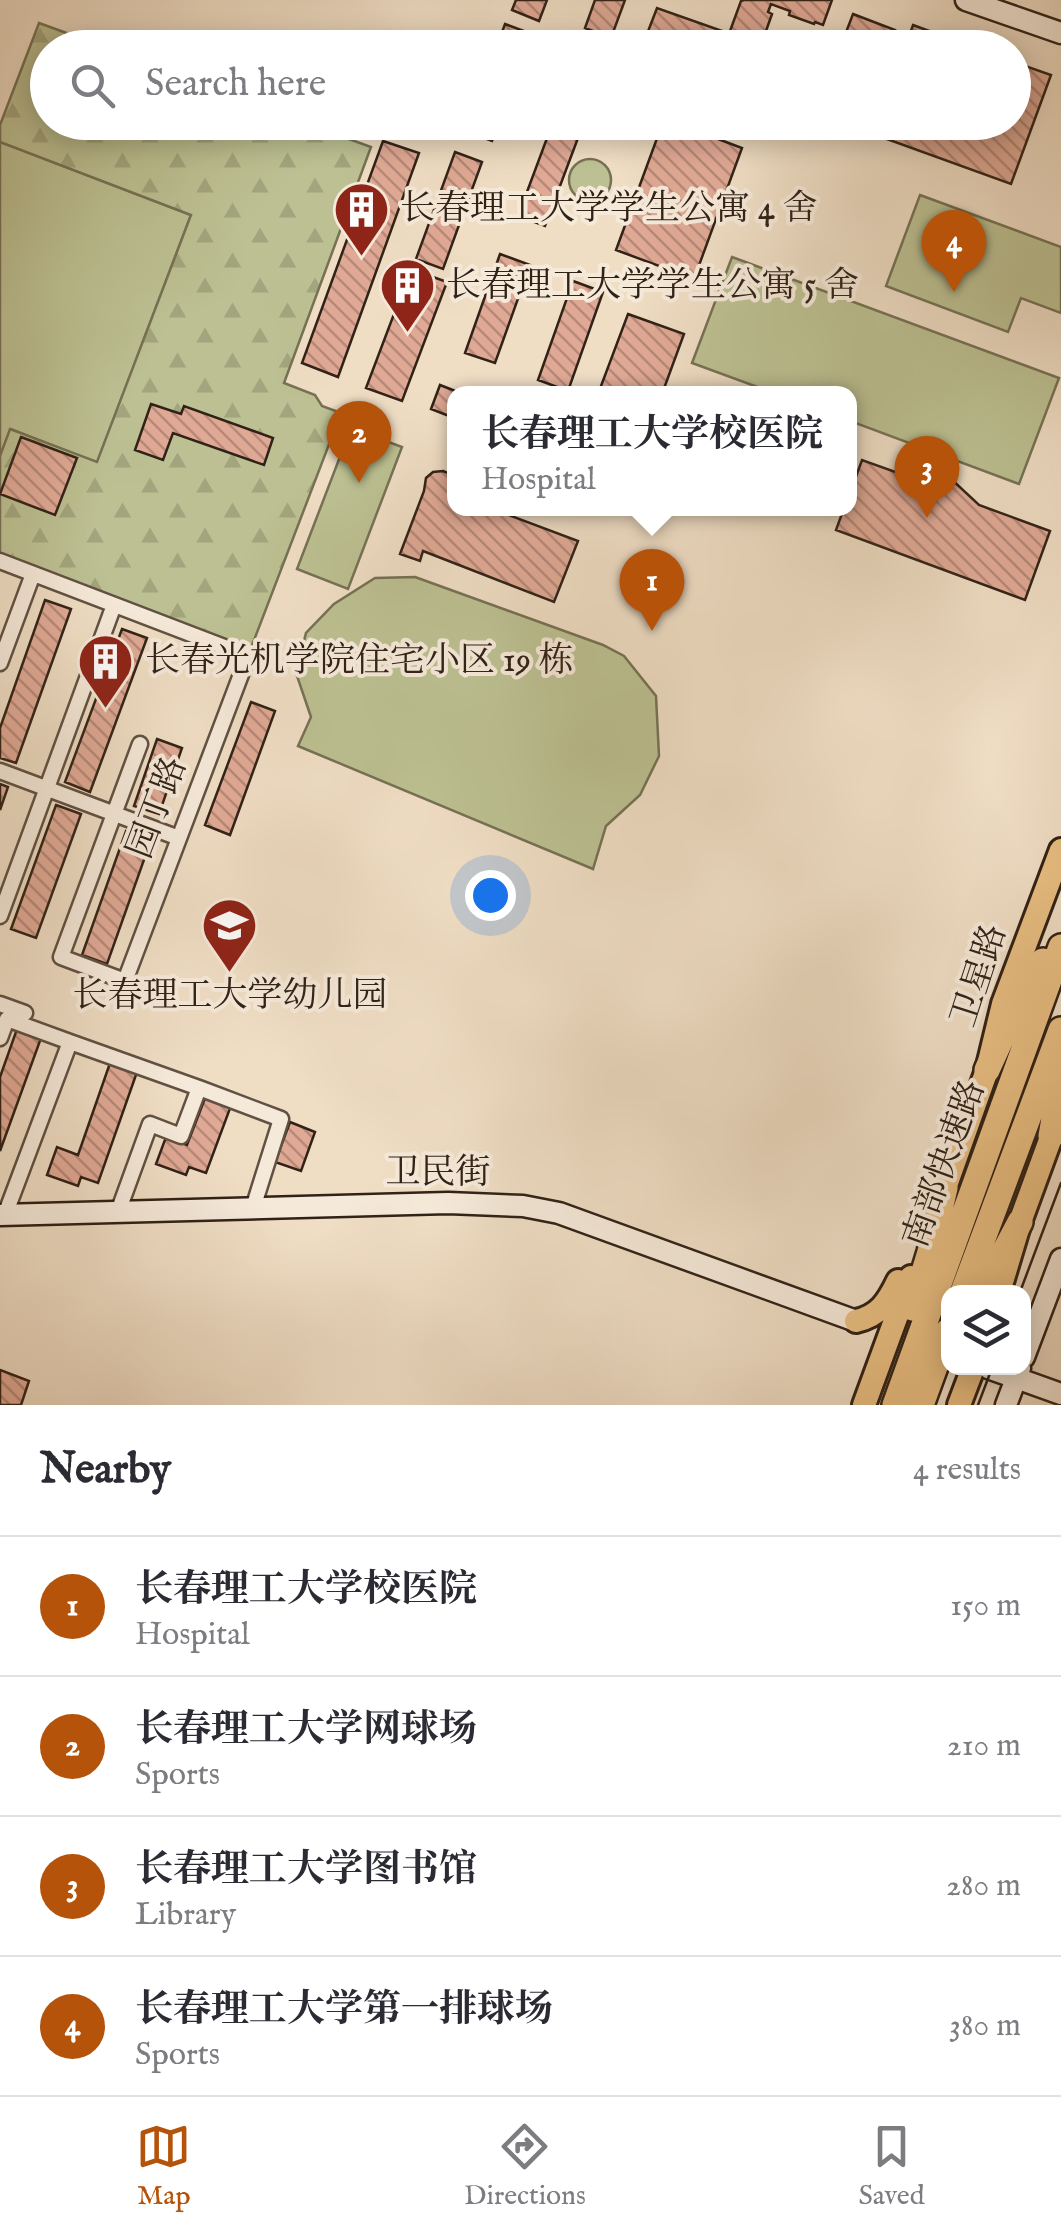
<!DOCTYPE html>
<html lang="en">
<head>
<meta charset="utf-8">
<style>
	:root { --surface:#fff; --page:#f2f2f3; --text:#2b2b33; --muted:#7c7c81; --line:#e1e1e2; --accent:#b45309 }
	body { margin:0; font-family:"IM FELL English","Noto Serif SC",serif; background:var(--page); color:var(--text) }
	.controls { position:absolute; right:30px; bottom:30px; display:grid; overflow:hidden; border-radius:20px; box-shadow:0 5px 25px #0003 }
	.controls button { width:90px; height:90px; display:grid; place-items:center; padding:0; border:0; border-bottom:2px solid var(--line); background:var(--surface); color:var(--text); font:50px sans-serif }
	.you { position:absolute; left:490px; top:895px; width:35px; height:35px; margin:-25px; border:8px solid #fff; border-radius:50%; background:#1a73e8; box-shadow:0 0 0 15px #1a73e833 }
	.badge { display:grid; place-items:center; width:65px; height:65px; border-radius:50%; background:var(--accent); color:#fff; font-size:32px; font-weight:700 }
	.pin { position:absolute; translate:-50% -82px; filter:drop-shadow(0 2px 5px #0008) }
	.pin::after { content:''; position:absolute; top:52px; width:35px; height:30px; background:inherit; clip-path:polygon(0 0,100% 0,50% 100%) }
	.popup { position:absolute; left:447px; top:386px; width:410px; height:130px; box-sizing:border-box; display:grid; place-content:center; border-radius:20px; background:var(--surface); filter:drop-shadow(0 2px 8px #0005); font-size:32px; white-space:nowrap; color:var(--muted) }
	.popup b { font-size:38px; color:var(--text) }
	.popup::after { content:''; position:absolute; left:50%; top:100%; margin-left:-20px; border:20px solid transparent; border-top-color:var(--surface) }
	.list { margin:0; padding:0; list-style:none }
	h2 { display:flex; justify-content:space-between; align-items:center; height:130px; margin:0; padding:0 40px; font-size:42px }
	h2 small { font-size:32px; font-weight:400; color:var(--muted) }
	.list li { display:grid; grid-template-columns:65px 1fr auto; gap:30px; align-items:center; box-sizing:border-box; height:140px; padding:0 40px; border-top:2px solid var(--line) }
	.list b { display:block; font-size:38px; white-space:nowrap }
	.list p { margin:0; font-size:32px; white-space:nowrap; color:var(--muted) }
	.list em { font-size:32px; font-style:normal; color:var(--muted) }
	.icon { flex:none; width:55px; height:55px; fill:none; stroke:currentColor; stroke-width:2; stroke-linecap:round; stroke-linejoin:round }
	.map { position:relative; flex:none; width:1061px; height:1405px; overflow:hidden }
	.search { position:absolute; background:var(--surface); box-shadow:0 5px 25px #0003; left:30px; right:30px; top:30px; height:110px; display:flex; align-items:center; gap:25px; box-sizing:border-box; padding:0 35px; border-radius:55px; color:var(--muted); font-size:38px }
	.sheet { height:690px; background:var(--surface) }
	nav { display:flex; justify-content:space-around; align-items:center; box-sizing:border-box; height:140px; border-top:2px solid var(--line); background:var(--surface); font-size:28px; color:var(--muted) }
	nav a { display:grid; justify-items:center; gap:5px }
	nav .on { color:var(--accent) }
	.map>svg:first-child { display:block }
	.grass { fill:#bcc092; stroke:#767154; stroke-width:2.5 }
	.forest { fill:url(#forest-firs); stroke:#767154; stroke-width:2.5 }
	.building { fill:url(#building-back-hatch); stroke:#312217; stroke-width:2.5 }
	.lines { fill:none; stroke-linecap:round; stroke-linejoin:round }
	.street-casing { stroke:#605142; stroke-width:19 }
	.secondary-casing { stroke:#312217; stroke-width:25 }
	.primary-casing { stroke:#312217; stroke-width:28 }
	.highway-casing { stroke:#312217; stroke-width:30 }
	.street { stroke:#f5e9d9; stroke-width:14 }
	.secondary { stroke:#f5e9d9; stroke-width:20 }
	.primary { stroke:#e8be82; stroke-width:22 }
	.highway { stroke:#e8be82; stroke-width:25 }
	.tram { stroke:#312217; stroke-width:2.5 }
	.labels { text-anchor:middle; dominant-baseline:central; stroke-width:8; stroke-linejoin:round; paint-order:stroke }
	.poi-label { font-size:35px; fill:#312217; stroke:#f5e9d9; text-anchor:start }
	.street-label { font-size:35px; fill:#312217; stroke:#f5e9d9 }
</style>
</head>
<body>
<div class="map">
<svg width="1061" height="1405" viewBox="0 0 1061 1405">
	<defs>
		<pattern id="forest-firs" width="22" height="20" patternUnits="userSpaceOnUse" patternTransform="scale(2.5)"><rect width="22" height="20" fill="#bcc092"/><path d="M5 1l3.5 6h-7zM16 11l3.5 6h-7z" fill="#a2a57d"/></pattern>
		<pattern id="building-back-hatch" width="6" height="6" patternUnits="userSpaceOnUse" patternTransform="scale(2.5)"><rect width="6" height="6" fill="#e0a995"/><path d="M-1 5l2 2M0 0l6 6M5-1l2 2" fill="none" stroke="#b68979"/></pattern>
	</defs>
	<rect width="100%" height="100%" fill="#efddc4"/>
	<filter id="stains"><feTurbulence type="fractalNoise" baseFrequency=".002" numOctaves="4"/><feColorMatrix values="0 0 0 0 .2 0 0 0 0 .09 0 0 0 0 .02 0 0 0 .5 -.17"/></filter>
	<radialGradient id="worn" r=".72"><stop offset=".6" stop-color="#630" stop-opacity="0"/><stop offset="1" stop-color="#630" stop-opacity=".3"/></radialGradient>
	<path class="grass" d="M 0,142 L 191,215 L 97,463 L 11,429 L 0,456 Z
		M569 180a21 21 0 1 1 42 0a21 21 0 1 1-42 0Z
		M 920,195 L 1061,247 L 1061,313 L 1021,298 L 1008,332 L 886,286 Z
		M 732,257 L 1059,378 L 1019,484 L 850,421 L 850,394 L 774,393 L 692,363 Z
		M 351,428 L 402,447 L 348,589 L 297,569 Z
		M 415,577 L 603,645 L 624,656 L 656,696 L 659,756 L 640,795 L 606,826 L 593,869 L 298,746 L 311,717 L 296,673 L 306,633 L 334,604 L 375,578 Z"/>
	<path class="forest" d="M 39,23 L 105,47 L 48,48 L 48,122 L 305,123 L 371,147 L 284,383 L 315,395 L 322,406 L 341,413 L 248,656 L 0,561 L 0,456 L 10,429 L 97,462 L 191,215 L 0,142 L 0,125 Z"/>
	<path class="building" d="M 516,0 L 547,0 L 539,21 L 512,10 Z
		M 595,0 L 625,0 L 611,38 L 585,28 Z
		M 744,0 L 832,0 L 823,25 L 815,22 L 814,24 L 789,15 L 790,11 L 771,4 L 768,12 L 772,14 L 760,48 L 642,47 L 657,8 L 725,32 L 722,40 L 726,42 L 741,1 Z
		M 853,14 L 895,30 L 889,48 L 840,48 Z
		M 505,24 L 532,34 L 527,48 L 496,48 Z
		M 913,25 L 975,48 L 905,48 Z
		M 1014,62 L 1051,75 L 1011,184 L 873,134 L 878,122 L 1014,122 Z
		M 469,122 L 499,122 L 492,141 L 465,131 Z
		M 553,122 L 584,122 L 545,226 L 518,216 Z
		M 663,122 L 673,122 L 742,148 L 694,279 L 616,250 Z
		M 383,141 L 419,153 L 338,377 L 302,363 Z
		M 455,152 L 482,162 L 443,269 L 416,259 Z
		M 500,254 L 530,265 L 495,363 L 465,353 Z
		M 411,269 L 447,282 L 402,401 L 366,388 Z
		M 573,281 L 603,292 L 568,391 L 538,380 Z
		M 628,314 L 684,334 L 662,394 L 598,394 Z
		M 440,385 L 463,394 L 454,394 L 454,418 L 431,409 Z
		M 151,404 L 181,414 L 184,406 L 273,438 L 264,465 L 173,433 L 163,460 L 135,450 Z
		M 21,437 L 77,458 L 55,515 L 0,494 Z
		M 903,459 L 948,476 L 979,505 L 1050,531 L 1025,600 L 836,530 L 844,508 L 850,508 L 850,493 L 862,460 L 898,473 Z
		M 443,471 L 448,473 L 454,481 L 452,494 L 454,495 L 454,508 L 490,508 L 578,541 L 554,602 L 423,551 L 420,561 L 400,554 L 424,491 L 426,478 L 433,472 Z
		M 45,600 L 71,609 L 16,763 L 0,758 L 0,728 Z
		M 122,629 L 147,638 L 90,792 L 65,782 Z
		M 251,702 L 275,711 L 230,835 L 205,825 Z
		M 157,739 L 182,748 L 159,814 L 134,806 Z
		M 0,784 L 8,787 L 0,810 Z
		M 56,805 L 81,814 L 36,938 L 11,929 Z
		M 126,831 L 151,840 L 107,964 L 82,955 Z
		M 17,1029 L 41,1038 L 0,1151 L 0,1077 Z
		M 110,1063 L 137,1072 L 98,1183 L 81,1177 L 78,1186 L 47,1175 L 57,1147 L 78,1155 Z
		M 207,1093 L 232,1103 L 206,1173 L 189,1167 L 186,1175 L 156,1164 L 166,1137 L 187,1145 Z
		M 290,1122 L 315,1132 L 301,1171 L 275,1162 Z
		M 0,1370 L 29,1381 L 21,1405 L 0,1405 Z"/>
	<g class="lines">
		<defs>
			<path id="street" d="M 0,561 L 248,656 L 125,981 L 61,957 L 140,744
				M 0,663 L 33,574
				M 0,771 L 179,838
				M 0,916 L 114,605
				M 0,1004 L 25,1013
				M 0,1038 L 7,1019 L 70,1042 L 5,1215
				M 70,1042 L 199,1088
				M 118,1212 L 150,1124 L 181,1136 L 199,1088 L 281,1119 L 253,1208"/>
			<path id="secondary" d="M 966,0 L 1061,33
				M 0,1215 L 448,1203 L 523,1206 L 559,1213 L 856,1321
				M 1024,1357 L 1061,1259
				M 988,1368 L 1061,1394
				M 1006,1405 L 1020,1368"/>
			<path id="primary" d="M 939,1205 L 987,1070 L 1003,1004 L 1061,850
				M 999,1292 L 1020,1222 L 1057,1121
				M 856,1321 C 879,1316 888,1302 898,1281
				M 864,1405 L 911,1277
				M 959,1405 L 973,1368"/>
			<path id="highway" d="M 987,1070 L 1014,1011 L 1043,961
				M 1051,1136 L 1061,1079
				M 963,1292 L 1061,1030
				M 983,1292 L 1020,1222
				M 913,1308 L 930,1252 L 945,1188
				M 895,1405 L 1061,947
				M 921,1405 L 948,1331"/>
		</defs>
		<use href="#street" class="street-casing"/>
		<use href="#secondary" class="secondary-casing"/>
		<use href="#primary" class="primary-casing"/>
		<use href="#highway" class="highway-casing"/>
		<use href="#street" class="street"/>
		<use href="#secondary" class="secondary"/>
		<use href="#primary" class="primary"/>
		<use href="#highway" class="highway"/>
		<path class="tram" d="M 1020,1292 L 1061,1183
			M 978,1405 L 992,1368"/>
	</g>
	<defs>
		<symbol id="building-pin" viewBox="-11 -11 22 30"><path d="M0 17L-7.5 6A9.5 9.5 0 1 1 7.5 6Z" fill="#8f2418" stroke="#f5e9d9"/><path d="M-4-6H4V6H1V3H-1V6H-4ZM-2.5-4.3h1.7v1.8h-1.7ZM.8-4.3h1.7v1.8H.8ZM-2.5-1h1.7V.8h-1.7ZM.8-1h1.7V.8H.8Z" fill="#fff"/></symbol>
		<symbol id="school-pin" viewBox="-11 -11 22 30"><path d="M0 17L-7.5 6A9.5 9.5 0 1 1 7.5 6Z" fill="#8f2418" stroke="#f5e9d9"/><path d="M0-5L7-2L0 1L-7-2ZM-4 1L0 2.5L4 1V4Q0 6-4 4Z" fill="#fff"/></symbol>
	</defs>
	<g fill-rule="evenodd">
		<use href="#building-pin" x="330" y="178" width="63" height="86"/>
		<use href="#building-pin" x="376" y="254" width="63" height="86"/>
		<use href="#building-pin" x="74" y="630" width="63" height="86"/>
		<use href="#school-pin" x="198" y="894" width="63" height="86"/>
	</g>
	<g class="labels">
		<g class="poi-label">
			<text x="400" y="209">长春理工大学学生公寓 4 舍</text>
			<text x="446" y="286">长春理工大学学生公寓 5 舍</text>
			<text x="145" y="661">长春光机学院住宅小区 19 栋</text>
			<text x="230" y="996" text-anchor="middle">长春理工大学幼儿园</text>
		</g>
		<g class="street-label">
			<text transform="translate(158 808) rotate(-69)">园丁路</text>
			<text transform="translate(980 976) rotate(-72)">卫星路</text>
			<text transform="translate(945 1164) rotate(-70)">南部快速路</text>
			<text x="438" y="1173">卫民街</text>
		</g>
	</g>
	<rect width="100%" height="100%" filter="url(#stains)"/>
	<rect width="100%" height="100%" fill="url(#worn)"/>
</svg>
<div class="controls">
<button><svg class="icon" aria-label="layers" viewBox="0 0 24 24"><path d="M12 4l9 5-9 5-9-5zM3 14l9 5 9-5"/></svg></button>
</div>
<div class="you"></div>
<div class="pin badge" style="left:652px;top:631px">1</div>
<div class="popup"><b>长春理工大学校医院</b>Hospital</div>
<div class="pin badge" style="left:359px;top:483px">2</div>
<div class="pin badge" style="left:927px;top:518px">3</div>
<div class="pin badge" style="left:954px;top:292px">4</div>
<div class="search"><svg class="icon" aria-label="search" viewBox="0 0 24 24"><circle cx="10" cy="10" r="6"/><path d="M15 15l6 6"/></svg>Search here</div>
</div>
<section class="sheet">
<h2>Nearby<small>4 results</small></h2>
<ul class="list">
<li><span class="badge">1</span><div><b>长春理工大学校医院</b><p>Hospital</p></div><em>150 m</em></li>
<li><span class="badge">2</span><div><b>长春理工大学网球场</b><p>Sports</p></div><em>210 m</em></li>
<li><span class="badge">3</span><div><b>长春理工大学图书馆</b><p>Library</p></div><em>280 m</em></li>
<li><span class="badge">4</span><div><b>长春理工大学第一排球场</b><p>Sports</p></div><em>380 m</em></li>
</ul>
</section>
<nav>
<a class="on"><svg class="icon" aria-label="map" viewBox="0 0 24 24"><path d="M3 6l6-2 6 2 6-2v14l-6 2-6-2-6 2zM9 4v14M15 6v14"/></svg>Map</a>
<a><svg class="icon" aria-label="directions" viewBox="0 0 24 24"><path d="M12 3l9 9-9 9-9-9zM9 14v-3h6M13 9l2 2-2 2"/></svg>Directions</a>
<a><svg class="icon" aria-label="saved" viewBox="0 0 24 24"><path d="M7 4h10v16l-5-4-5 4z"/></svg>Saved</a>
</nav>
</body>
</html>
